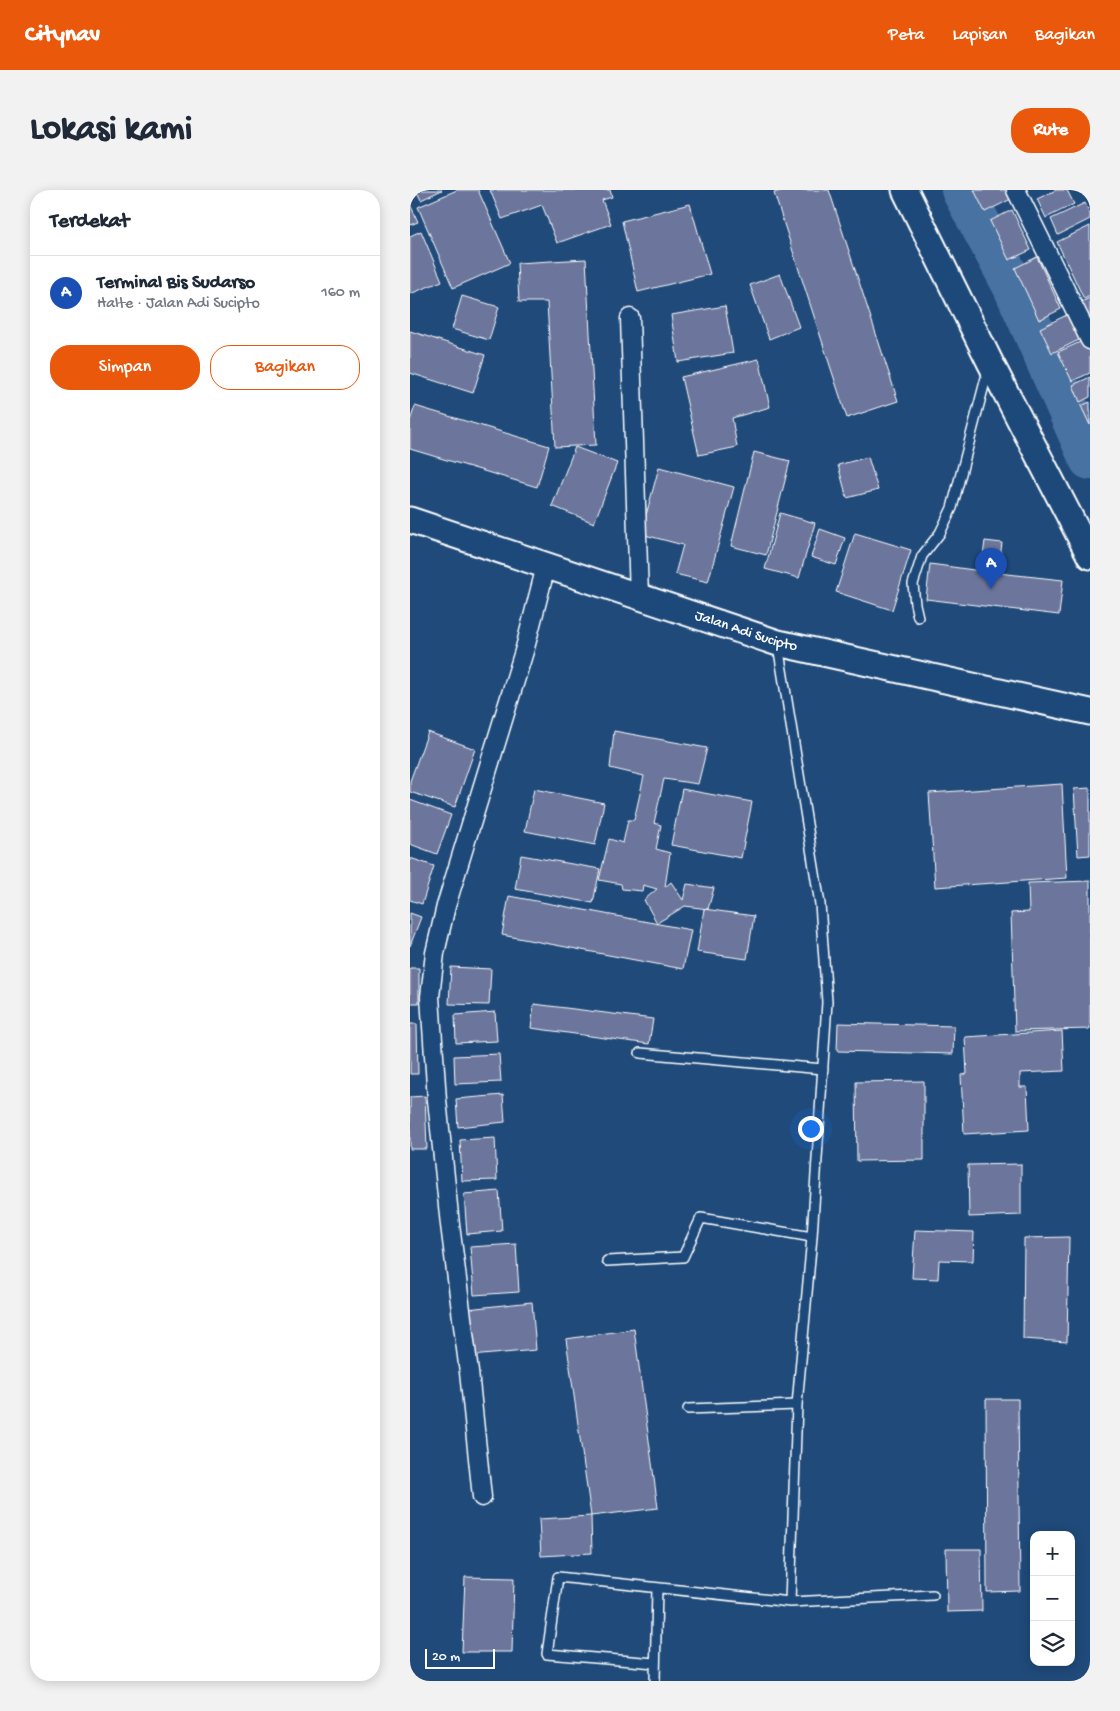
<!DOCTYPE html>
<html lang="id">
<head>
<meta charset="utf-8">
<style>
	:root { --surface:#fff; --page:#f2f2f3; --text:#1f2937; --muted:#747a83; --line:#e0e1e3; --accent:#ea580c }
	body { margin:0; font-family:"Gochi Hand",sans-serif; background:var(--page); color:var(--text) }
	.controls { position:absolute; right:15px; bottom:15px; display:grid; overflow:hidden; border-radius:10px; box-shadow:0 2px 12px #0003 }
	.controls button { width:45px; height:45px; display:grid; place-items:center; padding:0; border:0; border-bottom:1px solid var(--line); background:var(--surface); color:var(--text); font:25px sans-serif }
	.scale { position:absolute; left:15px; bottom:12px; width:70px; box-sizing:border-box; padding-left:5px; border:2px solid #fff; border-top:0; font-size:14px; line-height:18px; white-space:nowrap; color:#fff; -webkit-text-stroke:4px #1f4a7a; paint-order:stroke }
	.you { position:absolute; left:400px; top:938px; width:18px; height:18px; margin:-12px; border:4px solid #fff; border-radius:50%; background:#1a73e8; box-shadow:0 0 0 8px #1a73e833 }
	.badge { display:grid; place-items:center; width:32px; height:32px; border-radius:50%; background:var(--accent); color:#fff; font-size:16px; font-weight:700 }
	.pin { position:absolute; translate:-50% -41px; filter:drop-shadow(0 1px 2px #0008) }
	.pin::after { content:''; position:absolute; top:26px; width:18px; height:15px; background:inherit; clip-path:polygon(0 0,100% 0,50% 100%) }
	.list { margin:0; padding:0; list-style:none }
	h2 { display:flex; justify-content:space-between; align-items:center; height:65px; margin:0; padding:0 20px; font-size:21px }
	h2 small { font-size:16px; font-weight:400; color:var(--muted) }
	.list li { display:grid; grid-template-columns:32px 1fr auto; gap:15px; align-items:center; box-sizing:border-box; height:75px; padding:0 20px; border-top:1px solid var(--line) }
	.list b { display:block; font-size:19px; white-space:nowrap }
	.list p { margin:0; font-size:16px; white-space:nowrap; color:var(--muted) }
	.list em { font-size:16px; font-style:normal; color:var(--muted) }
	.actions { display:flex; gap:10px; padding:15px 20px }
	.actions a { flex:1; padding:11px 0; border:1px solid var(--accent); border-radius:20px; text-align:center; font-size:18px; color:var(--accent) }
	.actions .main { background:var(--accent); color:#fff }
	.icon { flex:none; width:28px; height:28px; fill:none; stroke:currentColor; stroke-width:2; stroke-linecap:round; stroke-linejoin:round }
	.map { position:relative; flex:none; width:680px; height:1491px; overflow:hidden; border-radius:20px }
	header { display:flex; align-items:center; gap:30px; box-sizing:border-box; height:70px; padding:0 25px; background:var(--accent); color:#fff }
	header strong { font-size:24px }
	nav { display:flex; gap:28px; margin-inline-start:auto; font-size:18px }
	.intro { display:flex; align-items:center; justify-content:space-between; box-sizing:border-box; height:120px; padding:0 30px }
	h1 { margin:0; font-size:35px }
	.button { padding:12px 22px; border-radius:20px; background:var(--accent); color:#fff; font-size:18px; font-weight:700 }
	main { display:flex; gap:30px; padding:0 30px }
	aside { flex:1; background:var(--surface); border-radius:20px; box-shadow:0 2px 12px #0003 }
	.map>svg:first-child { display:block }
	.lines { fill:none; stroke-linecap:round; stroke-linejoin:round }
	.river { stroke:#4772a1; stroke-width:42 }
	.building { fill:#6c749b; stroke:#fff }
	.lane-casing { stroke:#fff; stroke-width:12 }
	.street-casing { stroke:#fff; stroke-width:21 }
	.secondary-casing { stroke:#fff; stroke-width:29 }
	.lane { stroke:#1f4a7a; stroke-width:9 }
	.street { stroke:#1f4a7a; stroke-width:18 }
	.secondary { stroke:#1f4a7a; stroke-width:25 }
	.labels { text-anchor:middle; dominant-baseline:central; stroke-width:4; stroke-linejoin:round; paint-order:stroke }
	.street-label { font-size:15px; fill:#fff; stroke:#1f4a7a }
</style>
</head>
<body>
<header>
<strong>Citynav</strong>
<nav><a>Peta</a><a>Lapisan</a><a>Bagikan</a></nav>
</header>
<div class="intro"><h1>Lokasi kami</h1><a class="button">Rute</a></div>
<main>
<aside>
<h2>Terdekat<small></small></h2>
<ul class="list">
<li><span class="badge" style="background:#1a4fb4">A</span><div><b>Terminal Bis Sudarso</b><p>Halte · Jalan Adi Sucipto</p></div><em>160 m</em></li>
</ul>
<div class="actions"><a class="main">Simpan</a><a>Bagikan</a></div>
</aside>
<div class="map">
<svg width="680" height="1491" viewBox="0 0 680 1491">
	<rect width="100%" height="100%" fill="#1f4a7a"/>
	<filter id="ink" filterUnits="userSpaceOnUse"><feTurbulence type="fractalNoise" baseFrequency=".02" numOctaves="2"/><feDisplacementMap in="SourceGraphic" scale="10" xChannelSelector="R" yChannelSelector="G"/><feConvolveMatrix kernelMatrix="1 2 1 2 8 2 1 2 1" color-interpolation-filters="sRGB"/></filter>
	<g filter="url(#ink)">
		<g class="lines">
			<path class="river" d="M 552,0 L 604,97 L 680,269"/>
		</g>
		<path class="building" d="M 6,0 L 32,0 L 11,10 Z
			M 47,0 L 68,0 L 100,73 L 43,98 L 8,17 Z
			M 80,0 L 200,0 L 202,7 L 192,10 L 201,34 L 147,53 L 132,15 L 92,29 Z
			M 373,0 L 419,0 L 488,211 L 437,228 L 364,3 Z
			M 564,0 L 601,0 L 605,7 L 575,22 Z
			M 646,0 L 657,0 L 664,14 L 636,28 L 627,9 Z
			M 675,13 L 680,24 L 680,29 L 648,45 L 641,29 Z
			M 0,14 L 8,32 L 0,35 Z
			M 280,14 L 300,84 L 228,102 L 212,31 Z
			M 602,20 L 621,60 L 599,70 L 580,31 Z
			M 680,36 L 680,106 L 674,109 L 647,52 Z
			M 11,41 L 32,91 L 0,104 L 0,46 Z
			M 627,67 L 651,119 L 629,130 L 605,78 Z
			M 176,69 L 186,255 L 145,257 L 137,112 L 109,112 L 107,73 Z
			M 370,84 L 389,137 L 359,149 L 340,95 Z
			M 52,106 L 89,117 L 79,150 L 42,139 Z
			M 680,108 L 680,133 L 669,113 Z
			M 315,116 L 323,163 L 268,172 L 261,125 Z
			M 663,122 L 675,147 L 642,163 L 630,138 Z
			M 0,141 L 75,165 L 63,203 L 0,183 Z
			M 677,149 L 680,155 L 680,183 L 662,191 L 648,162 Z
			M 349,169 L 360,217 L 322,228 L 327,257 L 289,265 L 271,187 Z
			M 680,187 L 680,207 L 670,212 L 663,195 Z
			M 680,212 L 680,235 L 671,216 Z
			M 5,216 L 139,256 L 127,297 L 0,259 L 0,231 Z
			M 165,257 L 207,273 L 184,333 L 142,316 Z
			M 344,262 L 380,271 L 356,365 L 321,356 Z
			M 458,267 L 468,300 L 437,308 L 428,275 Z
			M 249,277 L 324,297 L 298,392 L 265,384 L 273,355 L 231,344 Z
			M 370,323 L 405,333 L 389,388 L 355,379 Z
			M 410,339 L 435,348 L 426,375 L 401,367 Z
			M 445,343 L 501,360 L 482,420 L 426,402 Z
			M 575,351 L 592,353 L 588,383 L 653,390 L 649,425 L 516,409 L 520,374 L 571,381 Z
			M 204,541 L 297,558 L 288,594 L 254,589 L 244,633 L 251,635 L 246,659 L 260,663 L 255,697 L 261,692 L 273,710 L 277,694 L 304,698 L 298,719 L 275,716 L 247,733 L 234,710 L 247,699 L 233,695 L 232,701 L 212,699 L 211,694 L 189,690 L 199,649 L 213,653 L 218,630 L 224,630 L 234,586 L 200,578 Z
			M 18,542 L 65,559 L 45,617 L 0,602 L 0,591 Z
			M 652,594 L 657,688 L 525,697 L 519,603 Z
			M 680,598 L 680,665 L 668,666 L 664,599 Z
			M 124,599 L 194,613 L 185,655 L 115,641 Z
			M 272,599 L 342,612 L 331,668 L 261,655 Z
			M 0,610 L 41,625 L 27,664 L 0,654 Z
			M 111,665 L 190,679 L 183,713 L 105,699 Z
			M 0,668 L 24,676 L 12,714 L 0,710 Z
			M 680,691 L 680,839 L 605,841 L 601,723 L 619,722 L 618,693 Z
			M 99,706 L 281,740 L 273,779 L 92,745 Z
			M 294,719 L 344,726 L 337,769 L 287,762 Z
			M 0,723 L 11,727 L 0,756 Z
			M 41,777 L 81,779 L 79,815 L 39,814 Z
			M 0,778 L 9,778 L 9,813 L 0,813 Z
			M 124,814 L 243,829 L 239,854 L 121,838 Z
			M 85,822 L 87,851 L 46,853 L 45,825 Z
			M 428,833 L 544,836 L 543,864 L 427,861 Z
			M 0,834 L 7,834 L 8,884 L 0,884 Z
			M 652,841 L 654,881 L 610,883 L 610,897 L 617,897 L 619,940 L 554,944 L 551,885 L 557,884 L 555,847 Z
			M 89,864 L 91,892 L 45,894 L 44,866 Z
			M 514,891 L 514,970 L 447,971 L 446,892 Z
			M 93,905 L 95,932 L 48,937 L 46,909 Z
			M 15,906 L 17,959 L 0,959 L 0,907 Z
			M 85,948 L 87,990 L 52,991 L 50,950 Z
			M 611,974 L 611,1025 L 559,1027 L 558,975 Z
			M 89,1001 L 92,1041 L 57,1044 L 54,1004 Z
			M 505,1040 L 564,1042 L 563,1071 L 529,1070 L 528,1089 L 502,1088 Z
			M 659,1047 L 657,1152 L 613,1149 L 614,1048 Z
			M 106,1054 L 109,1102 L 64,1105 L 60,1057 Z
			M 122,1112 L 126,1160 L 61,1166 L 57,1119 Z
			M 224,1139 L 248,1318 L 181,1326 L 156,1149 Z
			M 576,1209 L 608,1209 L 610,1401 L 577,1402 Z
			M 181,1326 L 182,1363 L 131,1366 L 129,1329 Z
			M 536,1359 L 571,1359 L 572,1421 L 537,1422 Z
			M 55,1387 L 104,1388 L 102,1462 L 52,1462 Z"/>
		<g class="lines">
			<defs>
				<path id="lane" d="M 508,427 L 505,414 L 503,394 L 512,366 L 530,343 L 542,318 L 578,180
					M 368,455 L 410,714 L 417,812 L 402,1047 L 387,1215 L 380,1412 L 523,1405
					M 230,863 L 413,879
					M 197,1071 L 273,1067 L 291,1028 L 402,1047
					M 278,1219 L 387,1215
					M 245,1473 L 137,1464 L 148,1387 L 380,1412
					M 245,1491 L 247,1398"/>
				<path id="street" d="M 606,0 L 680,150
					M 220,128 L 229,407
					M 72,1307 L 59,1182 L 40,1035 L 27,910 L 20,807 L 25,763 L 36,716 L 115,458 L 136,376"/>
				<g id="secondary">
					<path d="M 495,0 L 580,172 L 680,366"/>
					<path id="s1" d="M 0,330 L 368,453 L 680,522"/>
				</g>
			</defs>
			<use href="#lane" class="lane-casing"/>
			<use href="#street" class="street-casing"/>
			<use href="#secondary" class="secondary-casing"/>
			<use href="#lane" class="lane"/>
			<use href="#street" class="street"/>
			<use href="#secondary" class="secondary"/>
		</g>
	</g>
	<g class="labels">
		<g class="street-label">
			<text stroke="none"><textPath href="#s1" startOffset="354">Jalan Adi Sucipto</textPath></text>
		</g>
	</g>
</svg>
<div class="controls">
<button>+</button>
<button>−</button>
<button><svg class="icon" aria-label="layers" viewBox="0 0 24 24"><path d="M12 4l9 5-9 5-9-5zM3 14l9 5 9-5"/></svg></button>
</div>
<div class="scale">20 m</div>
<div class="you"></div>
<div class="pin badge" style="left:581px;top:399px;background:#1a4fb4">A</div>
</div>
</main>
</body>
</html>
